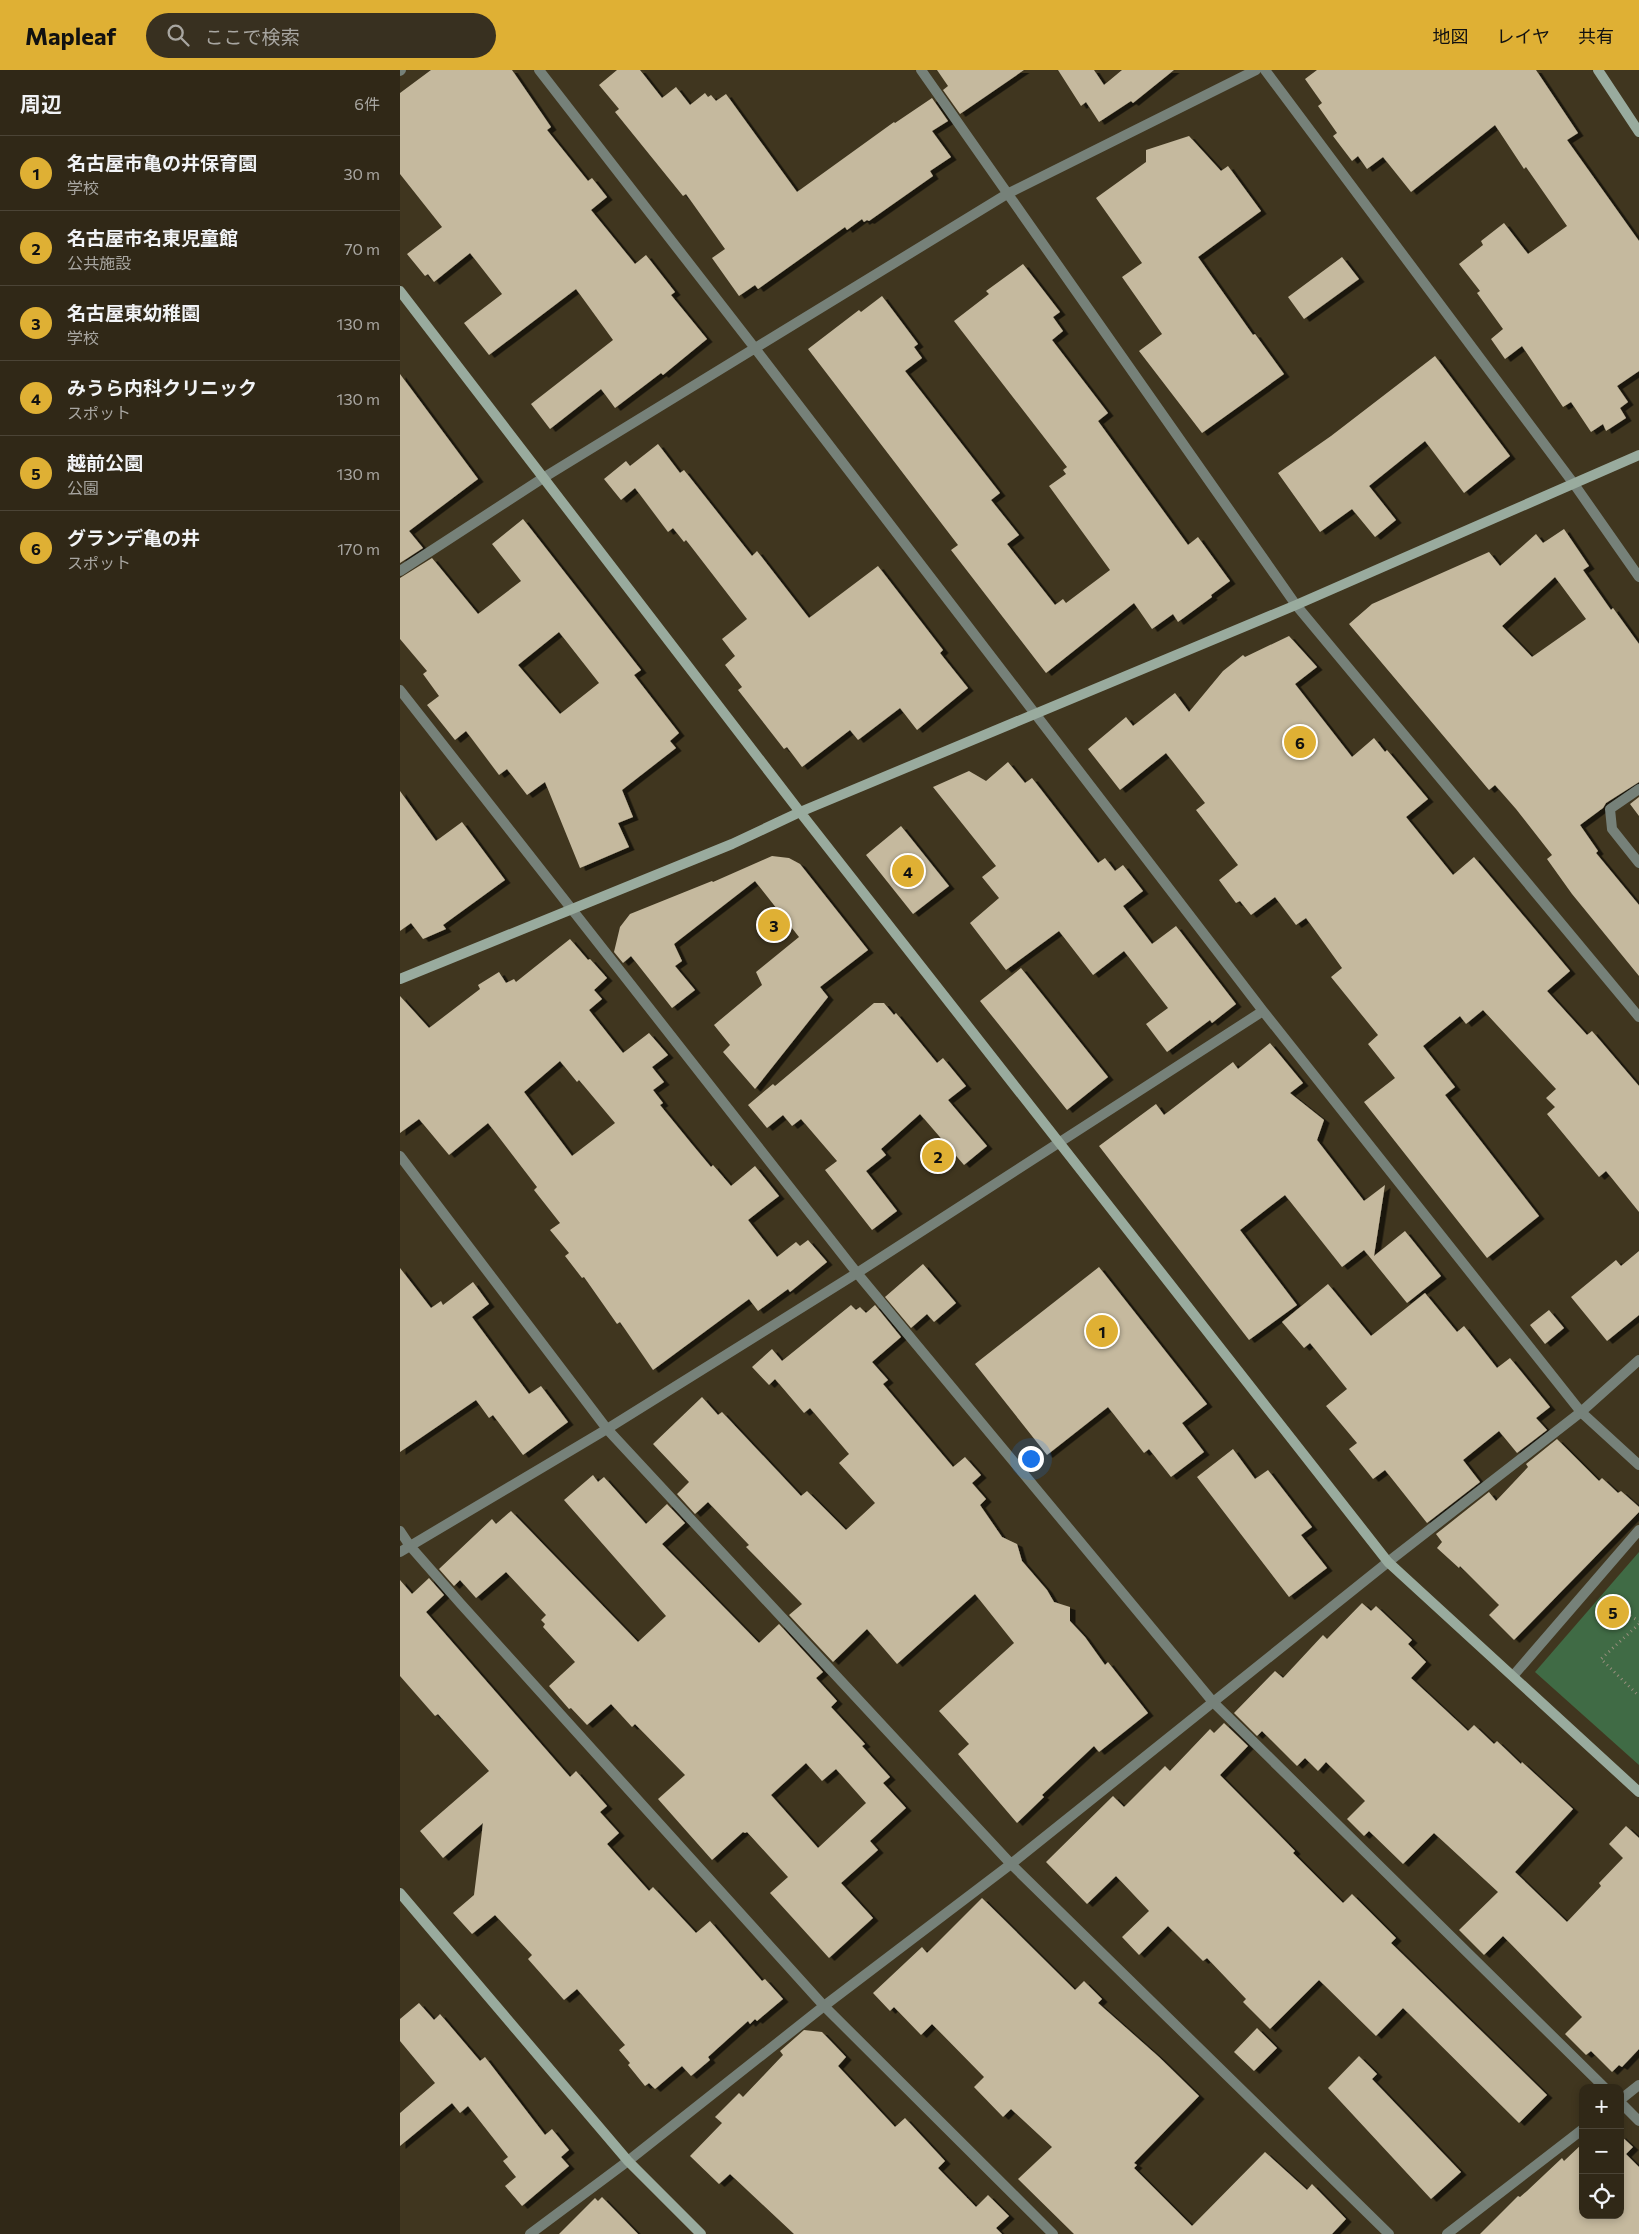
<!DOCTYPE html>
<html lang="ja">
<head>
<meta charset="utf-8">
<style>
	:root { --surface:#302817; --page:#383020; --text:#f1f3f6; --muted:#a8a6a1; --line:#4b4436; --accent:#dfb034 }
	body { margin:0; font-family:Commissioner,"Noto Sans JP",sans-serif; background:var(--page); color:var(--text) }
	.controls { position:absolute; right:15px; bottom:15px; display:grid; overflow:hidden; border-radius:10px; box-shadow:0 2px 8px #0003 }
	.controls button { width:45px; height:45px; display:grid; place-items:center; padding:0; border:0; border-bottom:1px solid var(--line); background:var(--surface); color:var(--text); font:25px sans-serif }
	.you { position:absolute; left:630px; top:1388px; width:18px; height:18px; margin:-12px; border:4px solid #fff; border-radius:50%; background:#1a73e8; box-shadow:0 0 0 8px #1a73e833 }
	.badge { display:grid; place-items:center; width:32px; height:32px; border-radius:50%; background:var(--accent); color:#111; font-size:16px; font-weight:700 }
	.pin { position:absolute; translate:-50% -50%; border:2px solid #fff; box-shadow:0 1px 5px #0006 }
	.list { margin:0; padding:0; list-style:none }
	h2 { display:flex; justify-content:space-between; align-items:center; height:65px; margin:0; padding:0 20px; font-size:21px }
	h2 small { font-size:16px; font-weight:400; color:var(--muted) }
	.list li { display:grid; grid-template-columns:32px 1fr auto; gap:15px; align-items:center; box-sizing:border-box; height:75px; padding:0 20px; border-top:1px solid var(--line) }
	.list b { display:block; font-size:19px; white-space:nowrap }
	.list p { margin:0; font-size:16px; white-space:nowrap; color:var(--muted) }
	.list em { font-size:16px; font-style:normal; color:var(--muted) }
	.icon { flex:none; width:28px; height:28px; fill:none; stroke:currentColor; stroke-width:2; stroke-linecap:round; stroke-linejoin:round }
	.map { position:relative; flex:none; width:1239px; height:2164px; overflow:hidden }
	header { display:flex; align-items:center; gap:30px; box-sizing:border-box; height:70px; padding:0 25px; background:var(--accent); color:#111 }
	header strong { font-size:24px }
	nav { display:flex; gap:28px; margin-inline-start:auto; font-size:18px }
	.search { width:350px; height:45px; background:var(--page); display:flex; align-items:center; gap:12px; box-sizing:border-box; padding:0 18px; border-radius:28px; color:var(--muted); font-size:19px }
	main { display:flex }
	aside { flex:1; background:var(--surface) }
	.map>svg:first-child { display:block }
	.green { fill:#406b45 }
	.building { fill:#c5b99e; fill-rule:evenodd; filter:url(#shadow) }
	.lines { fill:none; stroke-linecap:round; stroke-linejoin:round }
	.path { stroke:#978f7d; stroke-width:3; stroke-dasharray:1 4; stroke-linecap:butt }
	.street { stroke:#768179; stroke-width:10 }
	.secondary { stroke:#99ab9e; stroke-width:10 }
</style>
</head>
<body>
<header>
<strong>Mapleaf</strong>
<div class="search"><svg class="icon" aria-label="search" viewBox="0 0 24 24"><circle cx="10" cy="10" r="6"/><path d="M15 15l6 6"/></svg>ここで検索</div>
<nav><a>地図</a><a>レイヤ</a><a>共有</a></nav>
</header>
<main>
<aside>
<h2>周辺<small>6件</small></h2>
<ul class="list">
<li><span class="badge">1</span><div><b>名古屋市亀の井保育園</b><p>学校</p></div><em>30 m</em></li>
<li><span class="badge">2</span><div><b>名古屋市名東児童館</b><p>公共施設</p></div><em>70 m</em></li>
<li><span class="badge">3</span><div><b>名古屋東幼稚園</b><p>学校</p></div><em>130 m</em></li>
<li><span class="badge">4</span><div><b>みうら内科クリニック</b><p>スポット</p></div><em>130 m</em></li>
<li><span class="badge">5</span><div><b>越前公園</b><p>公園</p></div><em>130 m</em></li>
<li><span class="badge">6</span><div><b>グランデ亀の井</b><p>スポット</p></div><em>170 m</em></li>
</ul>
</aside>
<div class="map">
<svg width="1239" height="2164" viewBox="0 0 1239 2164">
	<defs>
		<filter id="shadow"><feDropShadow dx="5.5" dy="3" stdDeviation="0" flood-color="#0009"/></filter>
	</defs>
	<rect width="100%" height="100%" fill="#40361f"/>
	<path class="green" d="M 1239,1482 L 1239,1695 L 1135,1602 Z"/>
	<path class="building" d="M 31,0 L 112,0 L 151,57 L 147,60 L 188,111 L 192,108 L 207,127 L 191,140 L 235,194 L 246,185 L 275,222 L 271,225 L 307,269 L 263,305 L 261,303 L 215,338 L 201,319 L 150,359 L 131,334 L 213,270 L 176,219 L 89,285 L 64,253 L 102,224 L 70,183 L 34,212 L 28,204 L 25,206 L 7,184 L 42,157 L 0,104 L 0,23 Z
		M 217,0 L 240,0 L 262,28 L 276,17 L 290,35 L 305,23 L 308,27 L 311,25 L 316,31 L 326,24 L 397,122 L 494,52 L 495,53 L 532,28 L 548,51 L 532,61 L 551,87 L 530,101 L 533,106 L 469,151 L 467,150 L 464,152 L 462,149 L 447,160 L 445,157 L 358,219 L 355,215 L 339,226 L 312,188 L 325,179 L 286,124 L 283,126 L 215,42 L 219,39 L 199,15 Z
		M 537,0 L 624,0 L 560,44 L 543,20 L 548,16 Z
		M 658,0 L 694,0 L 704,15 L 722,0 L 774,0 L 733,33 L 731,31 L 699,52 L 686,32 L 681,36 Z
		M 917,0 L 1136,0 L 1178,63 L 1167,70 L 1239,171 L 1239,301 L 1217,316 L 1228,332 L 1220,338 L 1226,348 L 1206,361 L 1203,354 L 1191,362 L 1171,332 L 1163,337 L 1122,276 L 1105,289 L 1091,269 L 1103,259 L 1077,223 L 1080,221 L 1059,194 L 1083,175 L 1081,171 L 1104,153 L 1128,184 L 1167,156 L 1126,97 L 1124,99 L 1095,55 L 1011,122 L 983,87 L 967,99 L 958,86 L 952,91 L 933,66 L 937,63 L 918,36 L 922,33 L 905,9 Z
		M 789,66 L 821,101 L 828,96 L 861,141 L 798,187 L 853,265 L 855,264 L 884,304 L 802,363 L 739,281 L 762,264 L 722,207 L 742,193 L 696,128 L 746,92 L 746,80 Z
		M 942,187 L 959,209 L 904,249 L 888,227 Z
		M 623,194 L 660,242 L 653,247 L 663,261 L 652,270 L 708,343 L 698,351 L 788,475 L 798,467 L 830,511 L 811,525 L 812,527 L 778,552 L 773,544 L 752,559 L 734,533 L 646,603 L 551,480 L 558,475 L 408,279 L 459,240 L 461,242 L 482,226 L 518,274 L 514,277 L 522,288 L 505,301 L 600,423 L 591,430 L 619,465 L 607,474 L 655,535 L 663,529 L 666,533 L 710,500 L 649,416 L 666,404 L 663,400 L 667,397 L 554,251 L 589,224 L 586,221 Z
		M 1035,286 L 1110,386 L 1064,423 L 1025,371 L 969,416 L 996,450 L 975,467 L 952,439 L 920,462 L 878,403 L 931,366 Z
		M 0,304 L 78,409 L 9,461 L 23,478 L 0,493 Z
		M 258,374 L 280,403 L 284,400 L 352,486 L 357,481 L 409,548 L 478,496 L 543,580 L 540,583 L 568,618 L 517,660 L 500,638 L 458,670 L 450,660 L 402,697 L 387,677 L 384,679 L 338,620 L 342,617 L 325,595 L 335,586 L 322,569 L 347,549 L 286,470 L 284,472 L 273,458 L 268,462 L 235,418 L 221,430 L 204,409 L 226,391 L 230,396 Z
		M 123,449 L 241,600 L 234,605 L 279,663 L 270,671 L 276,678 L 222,720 L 233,747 L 218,753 L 229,777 L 180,798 L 145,712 L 127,725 L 107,699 L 99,705 L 66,661 L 55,670 L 27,635 L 39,626 L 23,604 L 27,601 L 0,569 L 0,508 L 32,488 L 78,544 L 121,511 L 92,474 ZM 159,562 L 199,613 L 160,644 L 118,595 Z
		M 1164,459 L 1189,496 L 1183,500 L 1211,540 L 1213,538 L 1239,574 L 1239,712 L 1206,733 L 1203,738 L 1180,755 L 1198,781 L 1196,783 L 1239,835 L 1239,906 L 1172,824 L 1147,789 L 1152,785 L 1116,739 L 1095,715 L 1089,720 L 949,554 L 972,534 L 1089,482 L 1100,496 L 1136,464 L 1143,473 ZM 1155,507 L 1186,549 L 1132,587 L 1102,556 Z
		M 889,566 L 917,597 L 895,614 L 952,687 L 974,668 L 985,682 L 987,680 L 1028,729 L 1006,747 L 1053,805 L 1074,787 L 1170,901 L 1147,921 L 1187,965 L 1192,961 L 1239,1016 L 1239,1142 L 1206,1101 L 1199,1107 L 1147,1044 L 1155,1037 L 1146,1028 L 1156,1019 L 1083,940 L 1066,954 L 1060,946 L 1023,976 L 1055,1017 L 1045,1025 L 1139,1146 L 1087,1188 L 964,1032 L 995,1008 L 968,974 L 978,965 L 931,907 L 942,898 L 906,848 L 896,855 L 875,827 L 851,845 L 840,831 L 836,833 L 819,810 L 838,795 L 796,740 L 805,733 L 766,683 L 720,720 L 688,679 L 726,647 L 733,656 L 775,623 L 789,642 L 823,601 L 843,585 L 845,587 Z
		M 608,692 L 625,713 L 632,708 L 698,793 L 705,788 L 715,801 L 723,795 L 743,821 L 723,836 L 752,874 L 776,856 L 836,934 L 812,953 L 810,950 L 767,982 L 746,954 L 768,938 L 724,881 L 693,905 L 659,861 L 606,900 L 570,853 L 599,828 L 582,807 L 596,796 L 533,717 L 569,701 L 586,711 Z
		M 0,721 L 36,771 L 62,752 L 105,810 L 43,855 L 46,859 L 23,869 L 11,853 L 0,861 Z
		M 1239,727 L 1239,746 L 1230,734 Z
		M 501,756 L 549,816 L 513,844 L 466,785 Z
		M 372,786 L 389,788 L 400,794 L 468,880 L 420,917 L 428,927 L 355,1019 L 323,982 L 330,975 L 314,955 L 362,915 L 356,902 L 399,867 L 355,811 L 274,874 L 282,891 L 275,896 L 295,920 L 272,938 L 231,886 L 223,893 L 214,882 L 220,857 L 230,844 L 312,811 L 313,812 Z
		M 170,869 L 188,890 L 190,889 L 207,908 L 194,920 L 202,929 L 189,940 L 223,983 L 249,963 L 268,985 L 252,997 L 264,1012 L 253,1020 L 263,1033 L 260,1035 L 291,1073 L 311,1097 L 313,1095 L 331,1116 L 355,1096 L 379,1126 L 348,1150 L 377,1187 L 396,1172 L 400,1176 L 408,1170 L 427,1192 L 390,1222 L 388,1219 L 358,1241 L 349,1229 L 253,1300 L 220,1252 L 217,1254 L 184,1207 L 182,1208 L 165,1186 L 169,1183 L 150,1160 L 160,1153 L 134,1120 L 137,1117 L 88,1053 L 49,1085 L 19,1049 L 0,1063 L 0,926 L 29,958 L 80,919 L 78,915 L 99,902 L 106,913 L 114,909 L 116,912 ZM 160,991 L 177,1012 L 179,1010 L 215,1053 L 172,1086 L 124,1022 Z
		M 621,898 L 708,1007 L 667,1040 L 580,931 Z
		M 474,933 L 484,933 L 494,945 L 496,943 L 537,993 L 543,988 L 566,1016 L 548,1030 L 587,1076 L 564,1095 L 520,1044 L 481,1079 L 486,1085 L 466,1101 L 497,1141 L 472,1160 L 425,1100 L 437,1091 L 401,1049 L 392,1056 L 383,1045 L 367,1058 L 348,1035 L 373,1014 L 375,1016 Z
		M 870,973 L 903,1013 L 890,1023 L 924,1050 L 917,1070 L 964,1131 L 985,1115 L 974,1186 L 1005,1161 L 1041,1206 L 1007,1233 L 964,1180 L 942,1197 L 885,1125 L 840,1160 L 897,1235 L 849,1270 L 699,1076 L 756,1034 L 764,1045 L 833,992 L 838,999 Z
		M 1239,1181 L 1239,1245 L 1207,1271 L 1171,1227 L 1216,1190 L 1221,1196 Z
		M 523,1194 L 556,1233 L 534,1252 L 527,1244 L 511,1258 L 485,1227 Z
		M 699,1197 L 807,1334 L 782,1353 L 804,1382 L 771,1407 L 749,1379 L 744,1383 L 708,1337 L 647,1385 L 575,1294 Z
		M 0,1198 L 31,1238 L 41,1231 L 43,1235 L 73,1212 L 89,1234 L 72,1247 L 129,1324 L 141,1316 L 168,1352 L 123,1385 L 93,1345 L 89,1348 L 76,1330 L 0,1382 Z
		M 928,1214 L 971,1266 L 1025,1223 L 1057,1262 L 1064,1256 L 1097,1298 L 1110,1288 L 1150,1337 L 1136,1348 L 1147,1360 L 1117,1383 L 1099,1361 L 1063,1390 L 1080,1412 L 1027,1453 L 985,1400 L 973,1409 L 949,1379 L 957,1373 L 926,1336 L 947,1319 L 910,1273 L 904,1278 L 882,1252 Z
		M 451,1235 L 456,1240 L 460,1237 L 466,1243 L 475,1235 L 501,1267 L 472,1292 L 488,1310 L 483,1314 L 553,1397 L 565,1387 L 581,1405 L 572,1413 L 586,1429 L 580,1435 L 602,1467 L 617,1474 L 622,1491 L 647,1520 L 654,1532 L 670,1537 L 670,1551 L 685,1567 L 705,1595 L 708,1592 L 748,1643 L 699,1682 L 694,1676 L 642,1725 L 644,1727 L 617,1753 L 558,1684 L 569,1674 L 539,1641 L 614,1573 L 575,1524 L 497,1594 L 467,1559 L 433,1592 L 389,1545 L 402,1534 L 348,1479 L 346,1477 L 349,1475 L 308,1432 L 295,1444 L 277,1424 L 289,1412 L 253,1374 L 302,1327 L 318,1345 L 322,1342 L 401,1426 L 407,1421 L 446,1460 L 475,1433 L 439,1393 L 449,1384 L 410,1338 L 404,1343 L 375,1309 L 369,1315 L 352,1297 L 372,1279 L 382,1291 Z
		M 1149,1240 L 1164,1258 L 1145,1274 L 1130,1255 Z
		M 1157,1369 L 1199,1411 L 1202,1408 L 1218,1423 L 1221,1421 L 1239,1437 L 1239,1442 L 1114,1570 L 1089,1545 L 1099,1535 L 1060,1496 L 1059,1498 L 1037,1478 L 1042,1472 L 1036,1464 L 1089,1422 L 1096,1431 L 1128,1397 L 1126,1394 Z
		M 833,1379 L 855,1409 L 868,1400 L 912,1457 L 901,1465 L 927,1498 L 889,1527 L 797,1407 Z
		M 193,1405 L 198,1412 L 204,1407 L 246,1454 L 267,1434 L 285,1453 L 262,1474 L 359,1573 L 379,1554 L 423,1602 L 416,1608 L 437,1631 L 431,1637 L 465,1674 L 462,1676 L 490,1707 L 483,1713 L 506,1738 L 470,1771 L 478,1780 L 441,1813 L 473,1848 L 429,1888 L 370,1823 L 388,1807 L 347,1762 L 345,1763 L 343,1762 L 312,1790 L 258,1729 L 285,1705 L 235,1654 L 232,1657 L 211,1634 L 187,1655 L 171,1638 L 169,1639 L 149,1616 L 175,1592 L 143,1557 L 145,1554 L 141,1550 L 146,1545 L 106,1502 L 76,1528 L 60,1510 L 54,1516 L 39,1499 L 92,1449 L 96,1454 L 111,1441 L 238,1572 L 266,1546 L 164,1430 ZM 406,1693 L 422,1711 L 436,1699 L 466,1733 L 418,1778 L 371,1725 Z
		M 29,1508 L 44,1525 L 26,1542 L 170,1707 L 176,1701 L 207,1736 L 200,1742 L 219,1763 L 207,1774 L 249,1821 L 253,1817 L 296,1863 L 310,1851 L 362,1911 L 365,1909 L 383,1929 L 357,1951 L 355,1949 L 350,1954 L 348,1951 L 308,1987 L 310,1990 L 291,2006 L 282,1996 L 255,2019 L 249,2013 L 245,2016 L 228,1995 L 230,1993 L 219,1980 L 225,1975 L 177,1919 L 164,1930 L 128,1889 L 132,1885 L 95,1845 L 72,1864 L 53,1843 L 74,1825 L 83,1753 L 43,1788 L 20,1761 L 89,1701 L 38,1644 L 35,1646 L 0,1606 L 0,1510 L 12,1524 Z
		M 962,1533 L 971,1541 L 976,1536 L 1012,1570 L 1008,1574 L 1026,1592 L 1011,1608 L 1068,1661 L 1074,1655 L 1094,1674 L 1097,1671 L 1121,1694 L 1122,1692 L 1173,1739 L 1115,1802 L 1167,1852 L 1201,1816 L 1199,1813 L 1223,1788 L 1209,1774 L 1226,1756 L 1239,1768 L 1239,1979 L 1222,1997 L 1219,1995 L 1212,2002 L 1191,1981 L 1186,1985 L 1165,1964 L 1182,1947 L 1103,1866 L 1084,1885 L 1059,1860 L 1098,1822 L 1034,1763 L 1003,1794 L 969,1761 L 964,1766 L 947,1749 L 965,1731 L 926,1692 L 918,1701 L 905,1688 L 897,1696 L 862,1661 L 857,1666 L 834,1643 L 875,1601 L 883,1608 L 923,1565 L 927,1569 Z
		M 824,1653 L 848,1676 L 820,1705 L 895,1781 L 893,1783 L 943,1833 L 952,1824 L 996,1868 L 991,1873 L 1147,2025 L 1119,2053 L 1003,1938 L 976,1966 L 919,1910 L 870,1959 L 843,1932 L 846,1929 L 807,1888 L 803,1891 L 768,1856 L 739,1885 L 722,1867 L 749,1841 L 716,1806 L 687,1834 L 646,1792 L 713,1726 L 724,1737 L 765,1696 L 770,1701 L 810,1659 L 814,1663 Z
		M 582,1828 L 675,1920 L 684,1911 L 702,1929 L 698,1933 L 759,1987 L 799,2026 L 734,2093 L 737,2095 L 734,2098 L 792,2156 L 865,2082 L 907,2120 L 912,2114 L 946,2149 L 932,2164 L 674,2164 L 618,2109 L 652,2077 L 611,2039 L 603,2047 L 574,2017 L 584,2007 L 532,1954 L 521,1965 L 494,1937 L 490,1941 L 473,1923 L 522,1877 L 527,1883 Z
		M 19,1933 L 34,1950 L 40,1944 L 80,1991 L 85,1987 L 145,2065 L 152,2059 L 169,2080 L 161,2087 L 169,2096 L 122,2136 L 105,2116 L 116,2107 L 103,2091 L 108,2087 L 68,2036 L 60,2043 L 52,2033 L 0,2076 L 0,2043 L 35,2013 L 0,1971 L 0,1949 Z
		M 857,1958 L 877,1978 L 854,2001 L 834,1982 Z
		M 404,1960 L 422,1962 L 446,1987 L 438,1996 L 495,2057 L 505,2048 L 545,2091 L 538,2098 L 576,2137 L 588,2125 L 609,2146 L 596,2158 L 602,2164 L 394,2164 L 330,2104 L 319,2114 L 290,2086 L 322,2053 L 315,2047 L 339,2023 L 343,2027 L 383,1985 L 380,1981 Z
		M 959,1986 L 977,2004 L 972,2009 L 1061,2102 L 1031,2129 L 928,2018 Z
		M 1220,2065 L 1233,2077 L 1226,2084 L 1239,2097 L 1239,2164 L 1080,2164 L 1118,2126 L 1120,2127 L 1127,2121 L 1162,2088 L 1164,2091 L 1183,2073 L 1183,2145 L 1220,2145 Z
		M 202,2127 L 238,2164 L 159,2164 L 195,2128 L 198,2131 Z"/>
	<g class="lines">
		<path class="path" d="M 1204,1531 L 1239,1551
			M 1239,1554 L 1201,1589 L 1239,1626"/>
		<path class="street" d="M 139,0 L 354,277 L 863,941 L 1181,1342 L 1239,1395
			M 521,0 L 896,535 L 1239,947
			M 865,0 L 1174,414 L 1239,507
			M 0,1 L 1,0
			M 0,501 L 143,408 L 607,124 L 856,0
			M 0,620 L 457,1203 L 813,1632 L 1205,2018
			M 1239,719 L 1210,739 L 1212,759 L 1239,793
			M 0,1086 L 207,1359 L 611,1794 L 989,2164
			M 0,1461 L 10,1476 L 60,1533 L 424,1936 L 653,2164
			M 0,1482 L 207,1359 L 457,1203 L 863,941
			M 1113,1606 L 1239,1460
			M 1220,2030 L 1239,2015
			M 1220,2032 L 1239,2051
			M 130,2164 L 228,2091 L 424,1936 L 611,1794 L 988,1492 L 1181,1342 L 1239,1290
			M 1047,2164 L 1183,2059"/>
		<path class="secondary" d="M 1198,0 L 1239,62
			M 0,221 L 400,742 L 988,1492 L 1239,1722
			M 0,909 L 332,774 L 400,742 L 896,535 L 1239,385
			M 0,1823 L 228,2091 L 301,2164"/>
	</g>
</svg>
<div class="controls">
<button>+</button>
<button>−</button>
<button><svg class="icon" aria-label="locate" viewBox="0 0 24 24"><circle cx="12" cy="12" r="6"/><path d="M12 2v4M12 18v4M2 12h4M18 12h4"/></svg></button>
</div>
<div class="you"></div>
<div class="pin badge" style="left:702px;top:1261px">1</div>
<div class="pin badge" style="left:538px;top:1086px">2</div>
<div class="pin badge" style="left:374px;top:855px">3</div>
<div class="pin badge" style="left:508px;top:801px">4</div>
<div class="pin badge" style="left:1213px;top:1542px">5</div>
<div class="pin badge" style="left:900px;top:672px">6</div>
</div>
</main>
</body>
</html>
